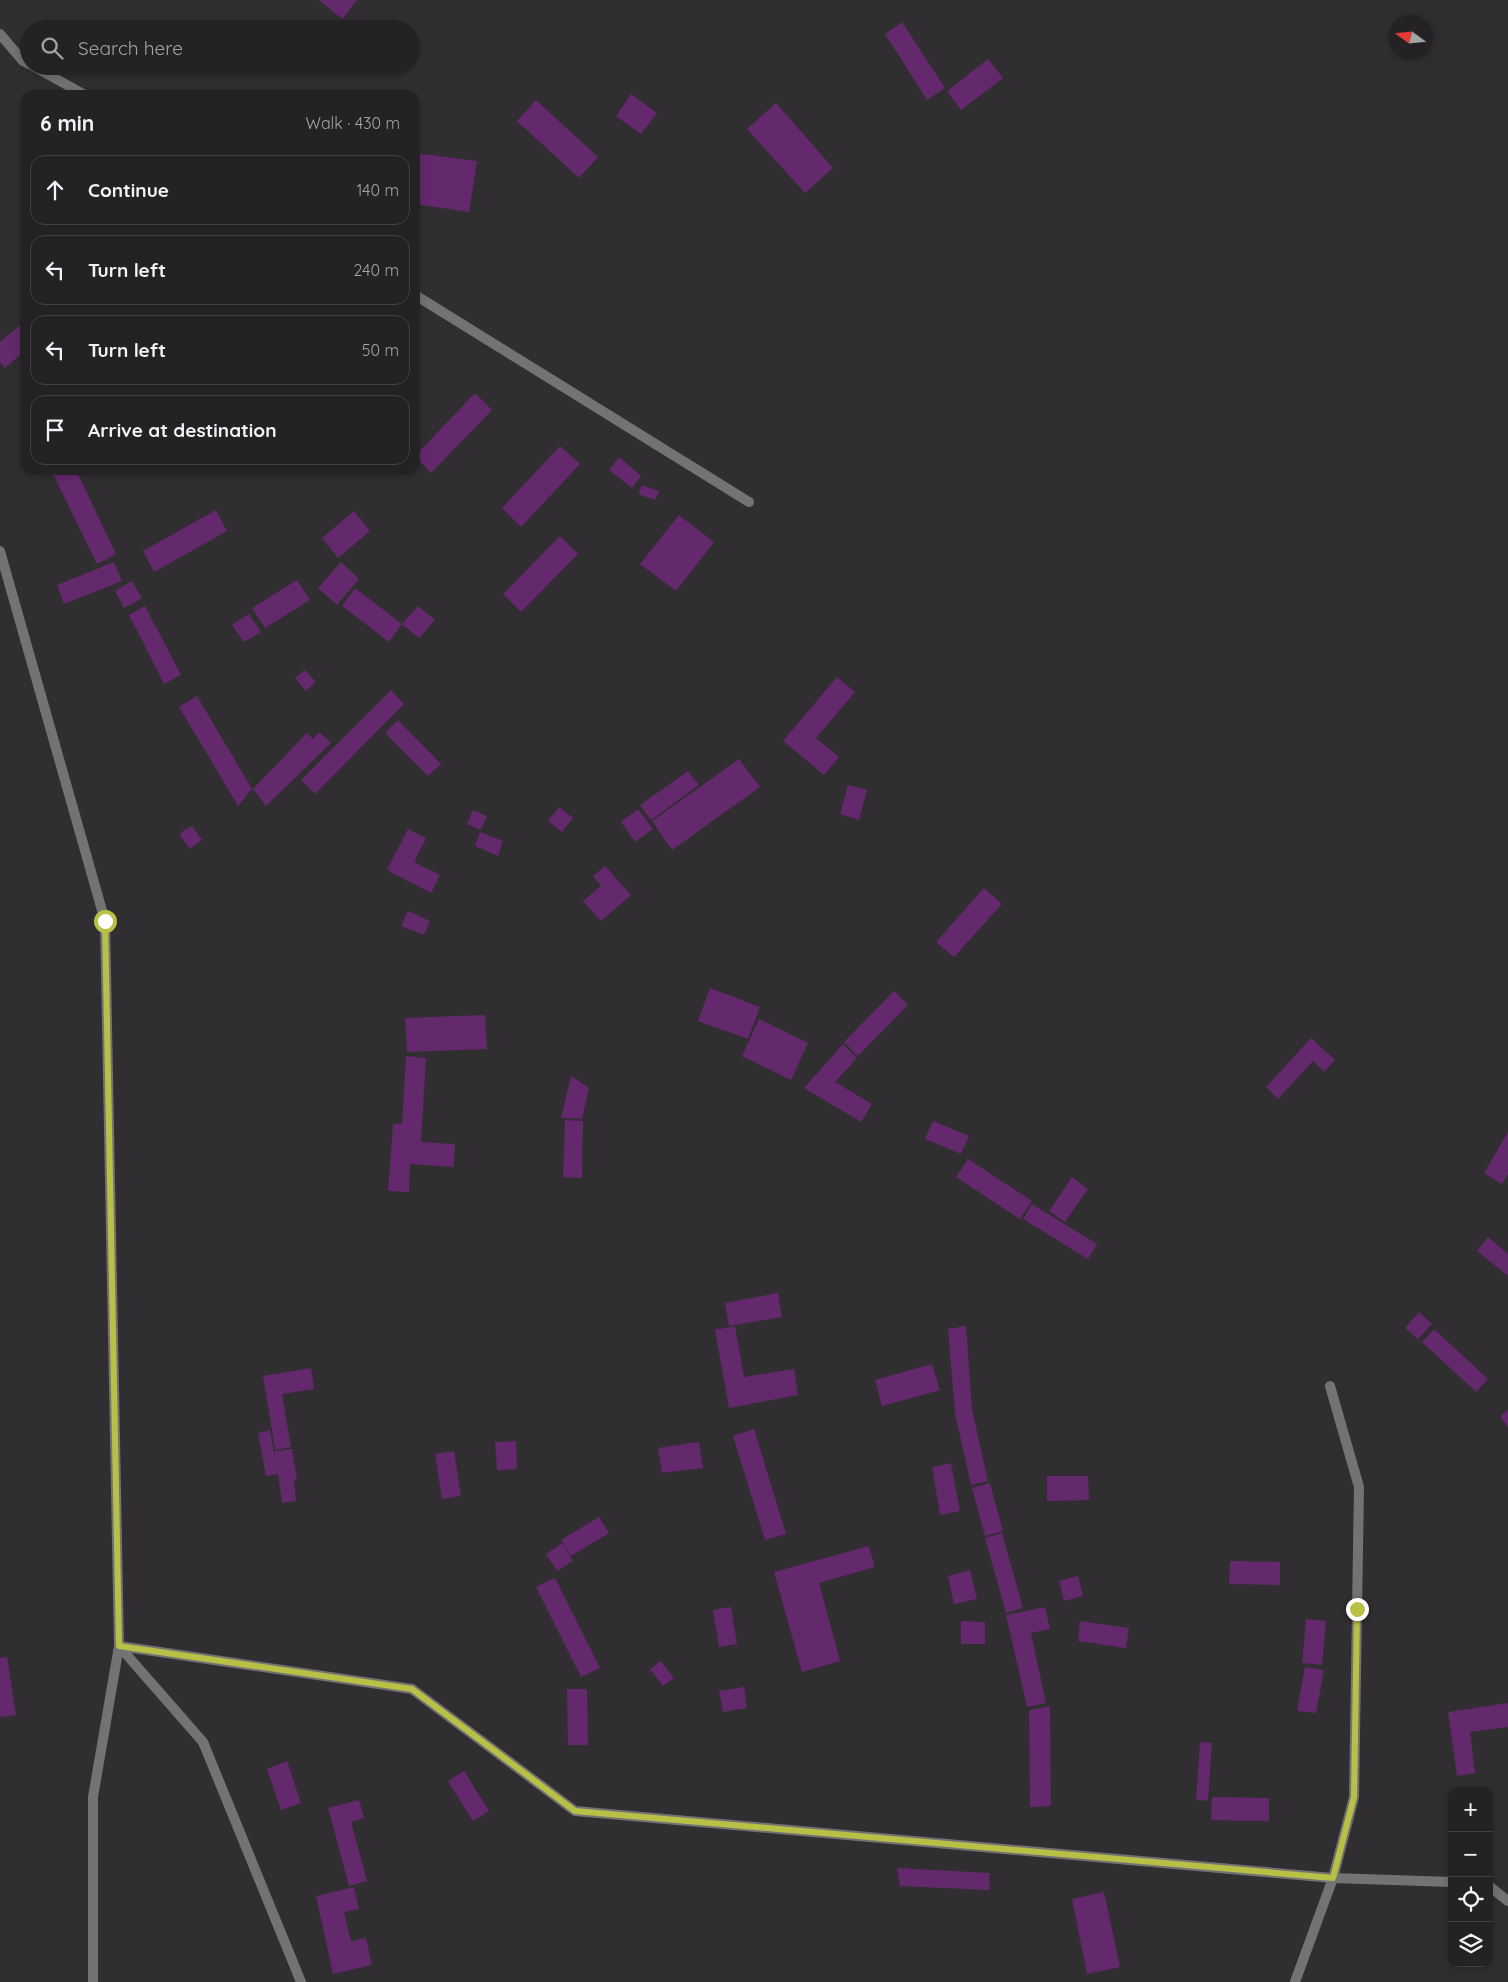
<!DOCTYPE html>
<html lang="en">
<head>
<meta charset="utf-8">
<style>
	:root { --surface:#242224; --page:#302f31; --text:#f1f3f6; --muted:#a3a4a6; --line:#413f41 }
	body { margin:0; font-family:Quicksand,sans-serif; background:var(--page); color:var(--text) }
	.controls { position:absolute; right:15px; bottom:15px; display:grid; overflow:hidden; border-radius:10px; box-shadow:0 2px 8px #0003 }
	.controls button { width:45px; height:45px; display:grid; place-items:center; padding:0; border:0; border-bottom:1px solid var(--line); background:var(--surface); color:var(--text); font:25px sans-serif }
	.compass { position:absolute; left:1388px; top:15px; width:45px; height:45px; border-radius:50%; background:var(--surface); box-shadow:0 2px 8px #0003; rotate:285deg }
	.stop { position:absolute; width:15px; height:15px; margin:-11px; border:4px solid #b9c046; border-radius:50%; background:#fff }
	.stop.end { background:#b9c046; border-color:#fff; box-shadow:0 1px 5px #0008 }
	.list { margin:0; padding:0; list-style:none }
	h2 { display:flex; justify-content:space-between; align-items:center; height:65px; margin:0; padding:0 20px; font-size:21px }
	h2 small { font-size:16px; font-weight:400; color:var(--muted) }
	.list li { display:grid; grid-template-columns:32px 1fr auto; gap:15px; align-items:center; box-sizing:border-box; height:70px; margin:0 10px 10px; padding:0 10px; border:1px solid var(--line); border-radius:15px }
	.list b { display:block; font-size:19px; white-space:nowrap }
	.list em { font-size:16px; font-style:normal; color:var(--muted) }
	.icon { flex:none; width:28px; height:28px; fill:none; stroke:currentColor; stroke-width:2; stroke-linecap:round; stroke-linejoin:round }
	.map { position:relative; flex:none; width:1508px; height:1982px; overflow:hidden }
	.search { position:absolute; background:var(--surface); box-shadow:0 2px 8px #0003; left:20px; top:20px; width:400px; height:55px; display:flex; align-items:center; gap:12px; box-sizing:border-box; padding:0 18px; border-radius:28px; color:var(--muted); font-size:19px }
	.panel { position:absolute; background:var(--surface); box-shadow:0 2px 8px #0003; left:20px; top:90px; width:400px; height:385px; border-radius:15px }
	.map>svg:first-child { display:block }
	.building { fill:#64296d }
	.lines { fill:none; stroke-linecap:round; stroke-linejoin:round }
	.minor { stroke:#747374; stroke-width:10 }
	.route { stroke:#b9c046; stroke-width:6 }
</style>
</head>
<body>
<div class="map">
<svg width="1508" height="1982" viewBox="0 0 1508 1982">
	<rect width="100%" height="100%" fill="#302e30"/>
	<path class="building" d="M 319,0 L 357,0 L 342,19 Z
		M 902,22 L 945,88 L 927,100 L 885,34 Z
		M 988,59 L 1003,78 L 961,110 L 947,91 Z
		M 631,94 L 657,113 L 641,134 L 616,116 Z
		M 536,100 L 598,157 L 579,178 L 517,121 Z
		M 776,103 L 833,168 L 805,193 L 747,129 Z
		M 415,153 L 477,161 L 469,212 L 415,204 Z
		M 25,321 L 25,351 L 5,368 L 0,362 L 0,342 Z
		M 475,393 L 492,410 L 431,473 L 415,456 Z
		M 560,446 L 580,464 L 521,527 L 502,508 Z
		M 619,457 L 641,476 L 632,488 L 609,470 Z
		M 51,470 L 76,470 L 116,554 L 97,564 Z
		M 642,485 L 659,491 L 655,500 L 638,494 Z
		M 216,510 L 227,531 L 154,572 L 143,551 Z
		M 354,511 L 370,531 L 338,558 L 322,538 Z
		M 679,515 L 714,542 L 676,591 L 640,564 Z
		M 560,536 L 578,554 L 521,612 L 503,594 Z
		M 114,562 L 122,581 L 64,604 L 57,585 Z
		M 341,562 L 359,579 L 337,605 L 318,588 Z
		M 297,580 L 310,600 L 265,628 L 252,608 Z
		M 132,581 L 142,598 L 124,608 L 115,591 Z
		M 355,588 L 402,624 L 389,642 L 342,606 Z
		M 145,606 L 181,675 L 164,684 L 129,615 Z
		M 418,606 L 435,620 L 419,638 L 402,624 Z
		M 249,614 L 261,632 L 244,642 L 232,625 Z
		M 305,670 L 316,682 L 306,691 L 295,678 Z
		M 837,677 L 855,692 L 816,738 L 839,757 L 824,775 L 783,741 Z
		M 391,690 L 404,704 L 315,794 L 301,780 Z
		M 197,696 L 252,789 L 238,806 L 179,707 Z
		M 398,720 L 441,764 L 428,776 L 385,733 Z
		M 319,732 L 331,743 L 266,806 L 253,789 L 307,733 L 313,739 Z
		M 739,759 L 760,787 L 672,850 L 652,821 Z
		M 688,771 L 699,785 L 651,820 L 640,805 Z
		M 848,785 L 867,790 L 859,820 L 840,814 Z
		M 559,807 L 573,818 L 562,832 L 548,821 Z
		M 638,809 L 653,829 L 635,842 L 621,822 Z
		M 473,810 L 487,816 L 481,830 L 467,824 Z
		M 192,826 L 202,840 L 190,849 L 179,834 Z
		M 408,829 L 426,838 L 414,862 L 440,875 L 431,893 L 387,870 Z
		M 480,832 L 503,841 L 498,856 L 475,846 Z
		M 605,866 L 631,895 L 601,921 L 583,901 L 601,886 L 593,876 Z
		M 984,888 L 1002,904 L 954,957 L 936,942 Z
		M 408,911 L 430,921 L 424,935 L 401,926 Z
		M 710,988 L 760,1007 L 748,1039 L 698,1021 Z
		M 894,991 L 908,1005 L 858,1056 L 844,1042 Z
		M 485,1015 L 487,1049 L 407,1052 L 405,1018 Z
		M 759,1019 L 808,1043 L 791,1080 L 742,1056 Z
		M 1311,1038 L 1335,1060 L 1324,1072 L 1313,1061 L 1278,1099 L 1266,1087 Z
		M 843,1044 L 857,1058 L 835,1082 L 872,1104 L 861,1122 L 804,1088 Z
		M 406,1056 L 426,1058 L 421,1142 L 455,1144 L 454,1167 L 410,1164 L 409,1192 L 388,1191 L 393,1124 L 402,1124 Z
		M 571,1076 L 589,1088 L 582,1119 L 561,1118 Z
		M 565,1120 L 583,1121 L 582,1178 L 563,1177 Z
		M 933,1121 L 969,1136 L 961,1154 L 925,1139 Z
		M 1508,1132 L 1508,1174 L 1502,1184 L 1484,1173 Z
		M 968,1159 L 1032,1201 L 1020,1219 L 956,1177 Z
		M 1072,1177 L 1088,1189 L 1065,1222 L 1049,1211 Z
		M 1032,1204 L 1097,1244 L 1088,1259 L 1023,1219 Z
		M 1488,1237 L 1508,1254 L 1508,1276 L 1477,1251 Z
		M 778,1293 L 782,1317 L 729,1326 L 725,1303 Z
		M 1419,1312 L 1432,1324 L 1418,1339 L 1405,1328 Z
		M 735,1326 L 744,1377 L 794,1369 L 798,1395 L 729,1408 L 715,1330 Z
		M 966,1326 L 972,1409 L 988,1481 L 971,1485 L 955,1413 L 948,1329 Z
		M 1434,1329 L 1488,1379 L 1476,1392 L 1422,1342 Z
		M 932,1364 L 940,1390 L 882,1406 L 875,1380 Z
		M 311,1368 L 314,1389 L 282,1394 L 291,1447 L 275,1450 L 263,1376 Z
		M 1508,1410 L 1508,1427 L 1500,1416 Z
		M 754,1429 L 786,1534 L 765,1540 L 733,1436 Z
		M 270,1430 L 275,1457 L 275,1451 L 292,1449 L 297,1479 L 294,1480 L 296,1501 L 282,1503 L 278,1474 L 266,1476 L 258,1433 Z
		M 516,1441 L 517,1469 L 497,1470 L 495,1442 Z
		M 699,1442 L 703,1468 L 662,1473 L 658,1448 Z
		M 454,1451 L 461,1496 L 442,1499 L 435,1454 Z
		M 951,1463 L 960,1511 L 940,1515 L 932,1467 Z
		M 1047,1476 L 1088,1476 L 1089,1500 L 1047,1501 Z
		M 990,1483 L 1003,1531 L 985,1536 L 972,1488 Z
		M 599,1517 L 609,1533 L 571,1556 L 561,1540 Z
		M 1002,1533 L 1023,1608 L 1006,1613 L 985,1538 Z
		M 562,1543 L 573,1561 L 557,1571 L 546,1554 Z
		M 869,1546 L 875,1567 L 819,1583 L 840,1661 L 802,1672 L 774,1572 Z
		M 1230,1561 L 1280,1562 L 1280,1585 L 1229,1584 Z
		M 970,1570 L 977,1599 L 954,1604 L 948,1576 Z
		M 1078,1576 L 1083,1596 L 1064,1601 L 1059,1581 Z
		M 555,1578 L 600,1668 L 581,1677 L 536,1587 Z
		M 731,1607 L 737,1644 L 719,1647 L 713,1610 Z
		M 1045,1607 L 1050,1629 L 1031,1633 L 1046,1703 L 1027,1707 L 1006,1615 Z
		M 1306,1619 L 1326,1621 L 1322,1665 L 1302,1663 Z
		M 961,1621 L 985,1622 L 985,1644 L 961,1644 Z
		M 1080,1621 L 1129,1628 L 1126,1648 L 1078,1641 Z
		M 7,1657 L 16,1715 L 0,1717 L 0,1658 Z
		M 661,1661 L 674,1678 L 663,1686 L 650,1669 Z
		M 1305,1667 L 1324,1670 L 1316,1713 L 1297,1711 Z
		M 744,1687 L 747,1708 L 723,1712 L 719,1691 Z
		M 567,1689 L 587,1689 L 588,1745 L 568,1745 Z
		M 1508,1703 L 1508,1727 L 1470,1732 L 1475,1773 L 1457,1776 L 1448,1712 Z
		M 1050,1706 L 1051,1806 L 1030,1807 L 1029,1710 Z
		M 1200,1742 L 1212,1743 L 1208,1801 L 1196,1800 Z
		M 287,1761 L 301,1803 L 281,1810 L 267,1769 Z
		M 464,1771 L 489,1811 L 473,1821 L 448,1781 Z
		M 1212,1797 L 1269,1798 L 1269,1821 L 1211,1820 Z
		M 359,1800 L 364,1818 L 351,1822 L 367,1881 L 349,1886 L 328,1808 Z
		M 897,1868 L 990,1873 L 989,1890 L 900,1886 Z
		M 354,1887 L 359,1909 L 344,1912 L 351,1941 L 366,1938 L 372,1965 L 333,1974 L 316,1896 Z
		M 1104,1892 L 1120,1967 L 1087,1974 L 1072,1899 Z"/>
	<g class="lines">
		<path class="minor" d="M 0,34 L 23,61 L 29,64
			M 33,66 L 85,95
			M 415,295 L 749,502
			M 0,551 L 105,921 L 119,1646 L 93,1797 L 93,1982
			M 119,1646 L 412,1689 L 575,1811 L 1333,1878 L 1452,1882
			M 119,1646 L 203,1742 L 301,1982
			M 1489,1886 L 1508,1901
			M 1295,1982 L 1333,1878 L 1354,1797 L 1359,1487 L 1330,1386"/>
	</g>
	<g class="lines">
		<path class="route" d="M 105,921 L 119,1646 L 412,1689 L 575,1811 L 1333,1878 L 1354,1797 L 1357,1609"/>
	</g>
</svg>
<div class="controls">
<button>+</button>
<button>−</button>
<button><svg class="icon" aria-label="locate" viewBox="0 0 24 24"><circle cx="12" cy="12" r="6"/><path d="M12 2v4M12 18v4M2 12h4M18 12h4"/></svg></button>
<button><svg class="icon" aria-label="layers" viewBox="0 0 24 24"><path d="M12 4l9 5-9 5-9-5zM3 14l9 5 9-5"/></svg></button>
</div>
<svg class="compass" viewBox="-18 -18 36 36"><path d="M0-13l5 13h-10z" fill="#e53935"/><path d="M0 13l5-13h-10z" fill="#a3a4a6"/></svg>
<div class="stop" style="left:105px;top:921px"></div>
<div class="stop end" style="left:1357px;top:1609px"></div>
<div class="search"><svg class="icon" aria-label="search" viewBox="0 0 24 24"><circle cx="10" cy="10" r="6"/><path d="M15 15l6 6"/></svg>Search here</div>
<section class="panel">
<h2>6 min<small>Walk · 430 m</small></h2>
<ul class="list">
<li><svg class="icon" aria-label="ahead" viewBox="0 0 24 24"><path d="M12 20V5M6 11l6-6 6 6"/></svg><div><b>Continue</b></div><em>140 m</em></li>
<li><svg class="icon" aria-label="left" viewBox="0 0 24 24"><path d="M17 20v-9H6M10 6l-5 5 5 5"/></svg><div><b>Turn left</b></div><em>240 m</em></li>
<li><svg class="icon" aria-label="left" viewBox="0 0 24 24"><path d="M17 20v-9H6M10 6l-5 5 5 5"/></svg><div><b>Turn left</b></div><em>50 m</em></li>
<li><svg class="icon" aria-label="arrive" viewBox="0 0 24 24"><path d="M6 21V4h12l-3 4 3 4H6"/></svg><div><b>Arrive at destination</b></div></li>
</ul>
</section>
</div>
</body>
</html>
